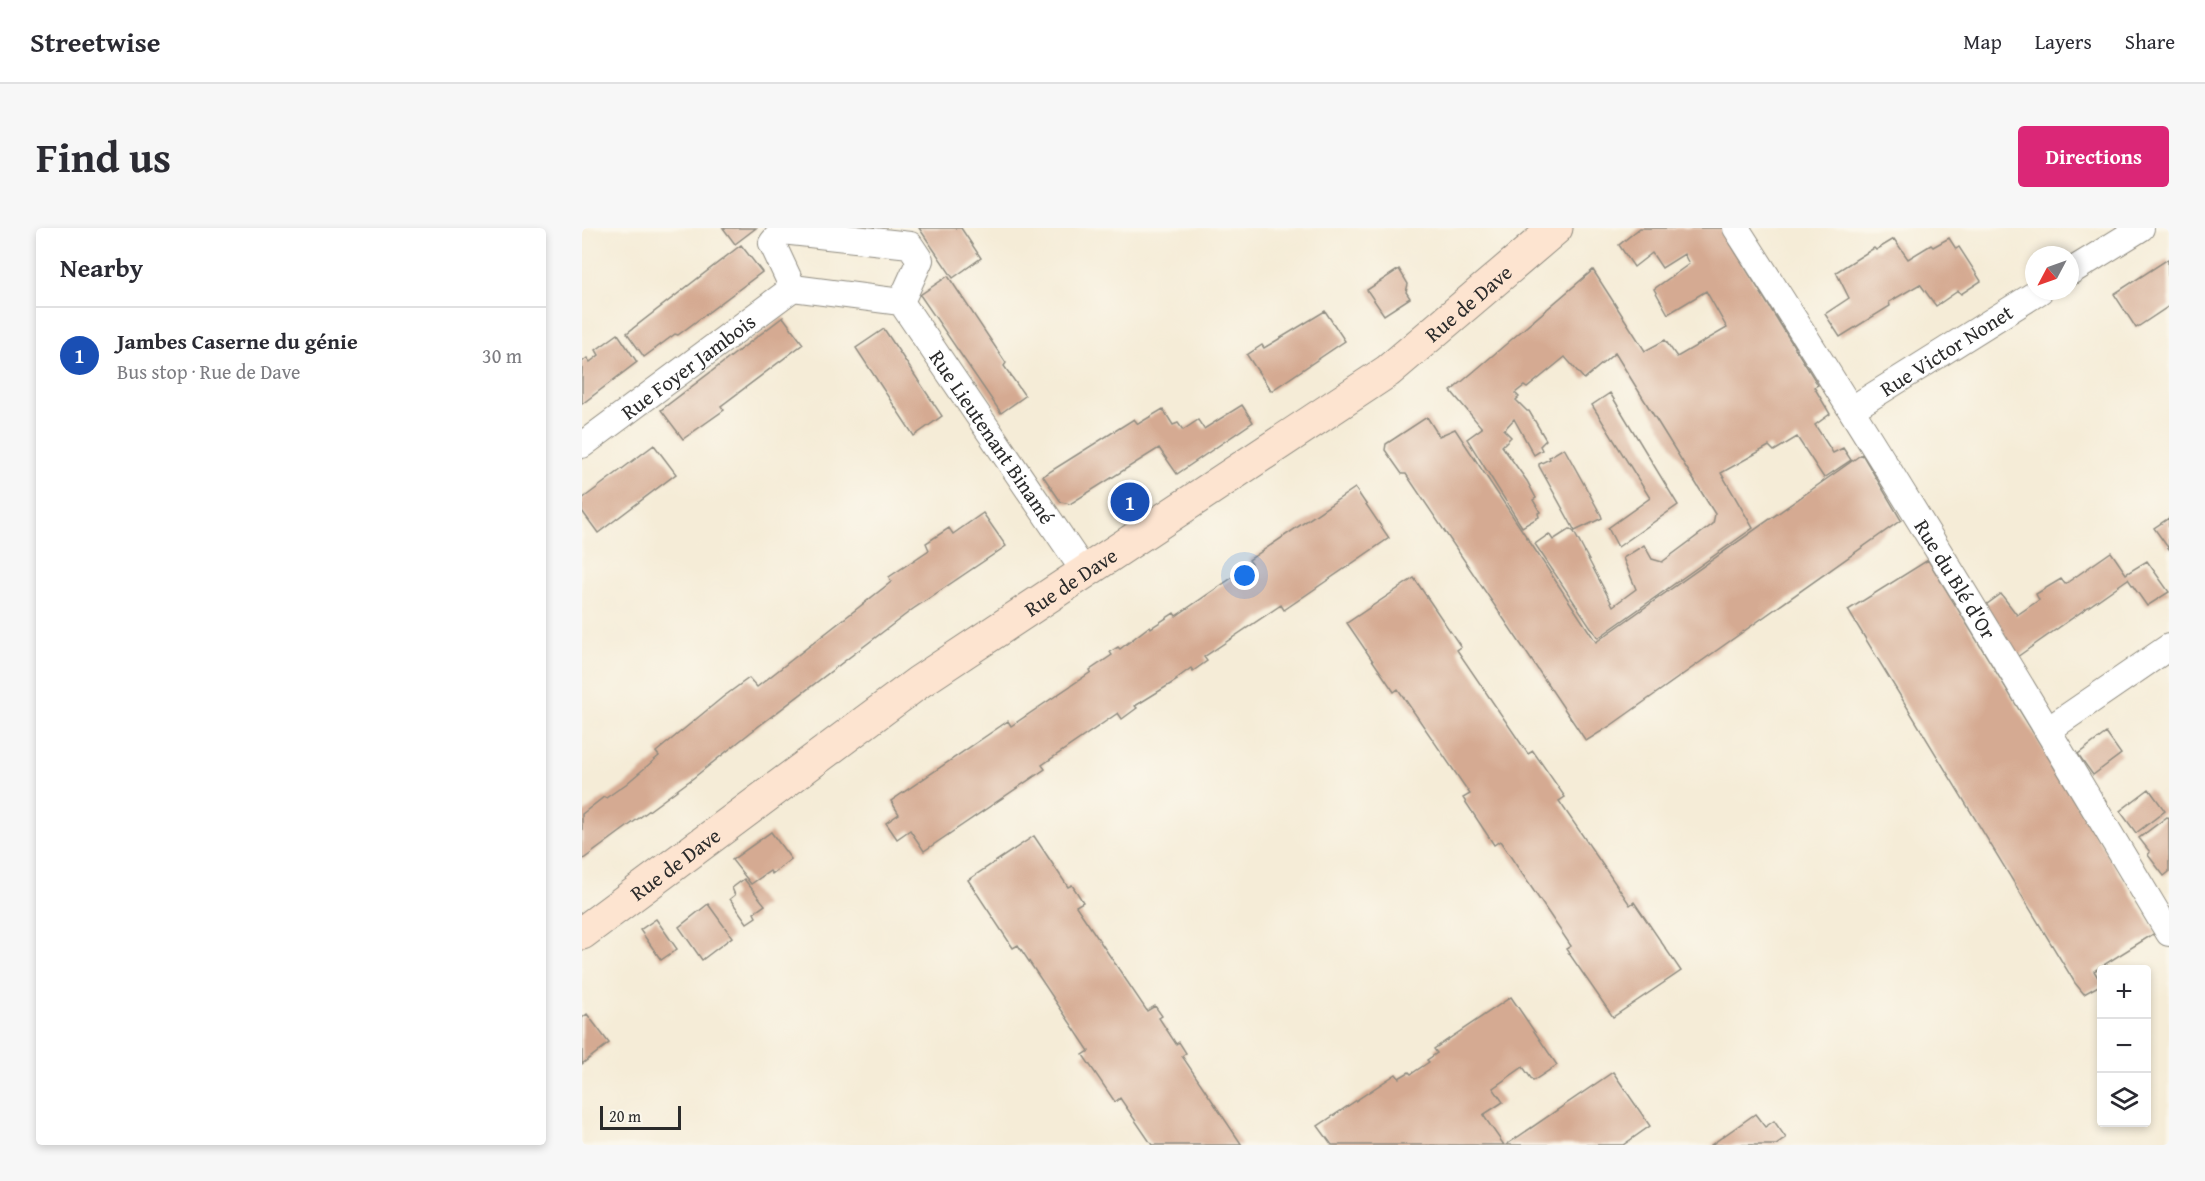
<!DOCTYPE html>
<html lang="en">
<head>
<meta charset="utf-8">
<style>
	:root { --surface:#fff; --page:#f7f7f7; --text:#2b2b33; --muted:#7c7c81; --line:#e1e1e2; --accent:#db2777 }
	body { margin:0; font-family:"Gentium Book Plus",serif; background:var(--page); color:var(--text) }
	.controls { position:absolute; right:18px; bottom:18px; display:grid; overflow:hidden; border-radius:6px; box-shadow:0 3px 9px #0003 }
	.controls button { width:54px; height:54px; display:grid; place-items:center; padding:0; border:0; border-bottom:2px solid var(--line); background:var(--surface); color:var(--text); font:30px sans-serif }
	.compass { position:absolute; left:1443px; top:18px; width:54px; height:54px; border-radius:50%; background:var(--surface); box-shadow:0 3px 9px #0003; rotate:229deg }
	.scale { position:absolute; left:18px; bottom:15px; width:81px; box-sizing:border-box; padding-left:6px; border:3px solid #2b2b2b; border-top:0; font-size:16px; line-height:21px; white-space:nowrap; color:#2b2b2b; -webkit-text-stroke:4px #fbf7ec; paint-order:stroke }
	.you { position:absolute; left:663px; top:348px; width:21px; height:21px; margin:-15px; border:4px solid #fff; border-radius:50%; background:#1a73e8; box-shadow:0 0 0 9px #1a73e833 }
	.badge { display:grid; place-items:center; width:39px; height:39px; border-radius:50%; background:var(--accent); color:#fff; font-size:20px; font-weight:700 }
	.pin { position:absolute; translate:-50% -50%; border:3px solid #fff; box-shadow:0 2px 6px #0006 }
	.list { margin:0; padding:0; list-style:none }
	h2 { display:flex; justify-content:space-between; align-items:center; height:78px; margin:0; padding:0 24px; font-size:26px }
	h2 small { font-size:20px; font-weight:400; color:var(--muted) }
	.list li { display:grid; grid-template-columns:39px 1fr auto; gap:18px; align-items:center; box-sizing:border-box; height:96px; padding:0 24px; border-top:2px solid var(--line) }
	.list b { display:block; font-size:22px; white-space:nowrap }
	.list p { margin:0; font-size:20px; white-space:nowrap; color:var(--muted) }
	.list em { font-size:20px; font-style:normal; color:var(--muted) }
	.icon { flex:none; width:33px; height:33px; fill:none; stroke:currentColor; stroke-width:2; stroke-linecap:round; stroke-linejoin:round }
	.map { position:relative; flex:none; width:1587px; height:917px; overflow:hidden; border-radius:6px }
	header { display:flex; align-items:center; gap:36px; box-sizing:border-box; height:84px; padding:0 30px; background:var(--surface); border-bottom:2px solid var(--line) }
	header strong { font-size:28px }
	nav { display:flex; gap:33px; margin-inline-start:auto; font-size:21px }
	.intro { display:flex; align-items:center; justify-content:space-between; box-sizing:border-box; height:144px; padding:0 36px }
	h1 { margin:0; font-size:42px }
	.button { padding:15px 27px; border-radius:6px; background:var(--accent); color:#fff; font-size:21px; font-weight:700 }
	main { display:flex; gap:36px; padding:0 36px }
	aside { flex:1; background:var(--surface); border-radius:6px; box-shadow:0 3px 9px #0003 }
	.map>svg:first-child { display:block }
	.building { fill:#d5aa92 }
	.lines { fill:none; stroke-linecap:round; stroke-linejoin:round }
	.street-casing { stroke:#908c81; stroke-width:28 }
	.secondary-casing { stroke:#908c81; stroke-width:35 }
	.street { stroke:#fff; stroke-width:26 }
	.secondary { stroke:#fde4d0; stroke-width:33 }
	.labels { text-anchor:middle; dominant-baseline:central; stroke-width:6; stroke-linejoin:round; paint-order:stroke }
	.street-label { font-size:21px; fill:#2b2b2b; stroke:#fbf7ec }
</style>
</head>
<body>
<header>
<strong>Streetwise</strong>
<nav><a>Map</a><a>Layers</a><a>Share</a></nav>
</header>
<div class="intro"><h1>Find us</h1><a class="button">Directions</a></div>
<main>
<aside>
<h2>Nearby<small></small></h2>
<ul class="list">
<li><span class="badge" style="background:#1a4fb4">1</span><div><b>Jambes Caserne du génie</b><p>Bus stop · Rue de Dave</p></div><em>30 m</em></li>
</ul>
</aside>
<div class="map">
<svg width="1587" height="917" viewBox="0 0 1587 917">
	<rect width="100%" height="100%" fill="#fbf7ec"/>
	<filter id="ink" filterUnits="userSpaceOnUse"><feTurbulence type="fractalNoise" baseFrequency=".0167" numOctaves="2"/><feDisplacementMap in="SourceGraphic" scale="12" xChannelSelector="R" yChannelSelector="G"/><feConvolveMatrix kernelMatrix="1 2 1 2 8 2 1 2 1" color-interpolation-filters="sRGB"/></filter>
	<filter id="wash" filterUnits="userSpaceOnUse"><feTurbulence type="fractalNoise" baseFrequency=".008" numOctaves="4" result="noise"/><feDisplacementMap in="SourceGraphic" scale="24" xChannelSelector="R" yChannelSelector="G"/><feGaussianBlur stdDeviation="1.35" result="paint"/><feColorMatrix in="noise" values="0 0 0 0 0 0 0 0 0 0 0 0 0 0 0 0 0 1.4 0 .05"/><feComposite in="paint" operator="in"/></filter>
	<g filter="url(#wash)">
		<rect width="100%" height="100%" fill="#f5ecd7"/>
		<g id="blocks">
			<path class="building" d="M 141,0 L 174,0 L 153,16 Z
				M 337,0 L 379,0 L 399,30 L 371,50 Z
				M 1058,0 L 1140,0 L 1147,11 L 1146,12 L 1236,157 L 1232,159 L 1248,186 L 1233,197 L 1251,225 L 1261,220 L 1269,232 L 1242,250 L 1215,209 L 1192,223 L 1187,218 L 1139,245 L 1171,300 L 1016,410 L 953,316 L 967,306 L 971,312 L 988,301 L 992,304 L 1031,378 L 1054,361 L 1041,330 L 1062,317 L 1070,331 L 1080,334 L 1131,296 L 1133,286 L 1033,125 L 1002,151 L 983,129 L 945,160 L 942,158 L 933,165 L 937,169 L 934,172 L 945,183 L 947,183 L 964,212 L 958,218 L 960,222 L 952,227 L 932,191 L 922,202 L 929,209 L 920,218 L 945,253 L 954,270 L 951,272 L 958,284 L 956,285 L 957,289 L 940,299 L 885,211 L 900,200 L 869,163 L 1011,42 L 1063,123 L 1083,112 L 1095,129 L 1145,100 L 1124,63 L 1086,86 L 1072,61 L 1107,36 L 1102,26 L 1080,40 L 1070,25 L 1052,39 L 1037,17 Z
				M 1367,10 L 1374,21 L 1377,19 L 1399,53 L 1379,66 L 1376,63 L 1354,78 L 1338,56 L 1307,74 L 1308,78 L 1258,109 L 1243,86 L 1267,70 L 1254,44 L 1292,20 L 1294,22 L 1312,11 L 1326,31 L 1349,17 L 1351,19 Z
				M 159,17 L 180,44 L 96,107 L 93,106 L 62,129 L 45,105 Z
				M 1586,31 L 1587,78 L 1554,100 L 1532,66 Z
				M 817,41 L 826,56 L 824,64 L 828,70 L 802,87 L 785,62 Z
				M 366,48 L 424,135 L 422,138 L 443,168 L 419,185 L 338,67 Z
				M 743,83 L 763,113 L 689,163 L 665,127 L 680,117 L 682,120 L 692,114 Z
				M 201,89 L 221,116 L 139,178 L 142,182 L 101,211 L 79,182 Z
				M 302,101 L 360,188 L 332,208 L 274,120 Z
				M 36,106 L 55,134 L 0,176 L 0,134 L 5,130 L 8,134 L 17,127 L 14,122 Z
				M 1028,165 L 1096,277 L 1036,319 L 1026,300 L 1068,270 L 1010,177 Z
				M 660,177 L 671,194 L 595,246 L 577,220 L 488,276 L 479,274 L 461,248 L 552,191 L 556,196 L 581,181 L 591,197 L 596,195 L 601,202 L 616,192 L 622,201 Z
				M 845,189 L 857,208 L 873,201 L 1014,414 L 1280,226 L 1319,292 L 1028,498 L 1004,513 L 824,246 L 820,246 L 803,222 L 804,216 Z
				M 72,217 L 94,246 L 16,305 L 0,283 L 0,271 Z
				M 982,220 L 1019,287 L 1020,290 L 993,303 L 957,238 L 957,236 L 968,231 L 967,229 Z
				M 773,260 L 807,310 L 702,382 L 699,377 L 622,429 L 625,433 L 611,443 L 609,440 L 594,451 L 595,452 L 553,478 L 555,480 L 540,491 L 536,485 L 460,537 L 463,541 L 342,623 L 328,602 L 315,611 L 304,595 L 317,586 L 309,573 L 426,493 L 429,498 L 509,444 L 508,442 L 530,427 L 528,424 L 536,419 L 538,421 L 568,398 L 569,400 L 592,385 L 594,388 L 670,336 L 667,332 Z
				M 401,285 L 424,318 L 331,381 L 169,504 L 110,551 L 0,632 L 0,586 L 22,569 L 24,570 L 44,556 L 77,528 L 74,524 L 141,469 L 167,450 L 175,459 L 309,354 L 307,349 L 347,322 L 344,315 L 367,300 L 371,306 Z
				M 1587,290 L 1587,321 L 1572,300 Z
				M 1529,324 L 1544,346 L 1565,333 L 1587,364 L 1565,378 L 1546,351 L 1435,429 L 1401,379 L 1419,366 L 1435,387 L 1457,372 L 1454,366 L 1479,351 L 1483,356 Z
				M 1346,332 L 1573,705 L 1512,743 L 1520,756 L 1502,766 L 1493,755 L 1266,382 Z
				M 832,350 L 879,419 L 875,422 L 946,526 L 951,523 L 983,569 L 977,573 L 1048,677 L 1052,674 L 1099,743 L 1031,789 L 984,721 L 989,718 L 918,613 L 912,617 L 881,570 L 888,566 L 816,461 L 812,464 L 765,395 Z
				M 1524,505 L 1539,526 L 1511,547 L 1496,526 Z
				M 1567,561 L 1583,583 L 1554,605 L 1538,583 Z
				M 1585,589 L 1587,591 L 1587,644 L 1582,648 L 1566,627 L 1568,624 L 1557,610 Z
				M 189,604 L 209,631 L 190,646 L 188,643 L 169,656 L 150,632 Z
				M 452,608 L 486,659 L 490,657 L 501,674 L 494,678 L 565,783 L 573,778 L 580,788 L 577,790 L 594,816 L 597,814 L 604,825 L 600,828 L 660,917 L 570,917 L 538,870 L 533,874 L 501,827 L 507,823 L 436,717 L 431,720 L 386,652 Z
				M 162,651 L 183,677 L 172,685 L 174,689 L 165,695 L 148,671 L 153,667 L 150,660 Z
				M 126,676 L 150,709 L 120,732 L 97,699 Z
				M 74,691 L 95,721 L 79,732 L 58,702 Z
				M 929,769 L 975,837 L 951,853 L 941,839 L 911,860 L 921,874 L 901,887 L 922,917 L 750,917 L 736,898 L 814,846 L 817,850 L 827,844 L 829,846 L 847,834 L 845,832 L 855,825 L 852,821 Z
				M 5,786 L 27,815 L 0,836 L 0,790 Z
				M 1031,844 L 1068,898 L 1041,917 L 924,917 Z
				M 1173,886 L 1183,899 L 1192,893 L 1204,910 L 1194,917 L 1129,917 Z"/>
		</g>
	</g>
	<g filter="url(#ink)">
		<use href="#blocks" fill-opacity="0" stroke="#908c81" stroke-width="1.5"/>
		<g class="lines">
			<defs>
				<g id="street">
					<path id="s1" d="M 1154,0 C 1303,232 1446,468 1587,705"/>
					<path d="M 1488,44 L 1559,0"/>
					<path id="s2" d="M 319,74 L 338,32 L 328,17 L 200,3 L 190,15 L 211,60 L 319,74 L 502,343"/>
					<path id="s3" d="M 1270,181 L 1458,63"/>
					<path id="s4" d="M 0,217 L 211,60"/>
					<path d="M 1466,502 L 1587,419"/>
				</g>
				<g id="secondary">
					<path id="s5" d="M 0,705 L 337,454 L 806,143 L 974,0"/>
				</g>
			</defs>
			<use href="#street" class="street-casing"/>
			<use href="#secondary" class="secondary-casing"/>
			<use href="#street" class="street"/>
			<use href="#secondary" class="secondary"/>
		</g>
	</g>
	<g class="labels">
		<g class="street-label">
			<text stroke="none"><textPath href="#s5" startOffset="1088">Rue de Dave</textPath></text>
			<text stroke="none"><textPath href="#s3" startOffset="111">Rue Victor Nonet</textPath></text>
			<text stroke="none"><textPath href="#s4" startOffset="132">Rue Foyer Jambois</textPath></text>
			<text stroke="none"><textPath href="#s2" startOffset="530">Rue Lieutenant Binamé</textPath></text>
			<text stroke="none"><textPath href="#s1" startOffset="414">Rue du Blé d'Or</textPath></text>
			<text stroke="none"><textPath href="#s5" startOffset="602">Rue de Dave</textPath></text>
			<text stroke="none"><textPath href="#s5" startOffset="116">Rue de Dave</textPath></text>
		</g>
	</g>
</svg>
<div class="controls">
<button>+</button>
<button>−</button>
<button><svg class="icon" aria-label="layers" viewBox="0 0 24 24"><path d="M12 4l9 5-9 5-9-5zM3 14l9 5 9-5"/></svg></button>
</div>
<svg class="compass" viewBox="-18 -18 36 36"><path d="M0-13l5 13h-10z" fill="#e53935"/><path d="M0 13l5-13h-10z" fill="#7c7c81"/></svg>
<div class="scale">20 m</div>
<div class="you"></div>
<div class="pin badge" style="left:548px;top:274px;background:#1a4fb4">1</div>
</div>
</main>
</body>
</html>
